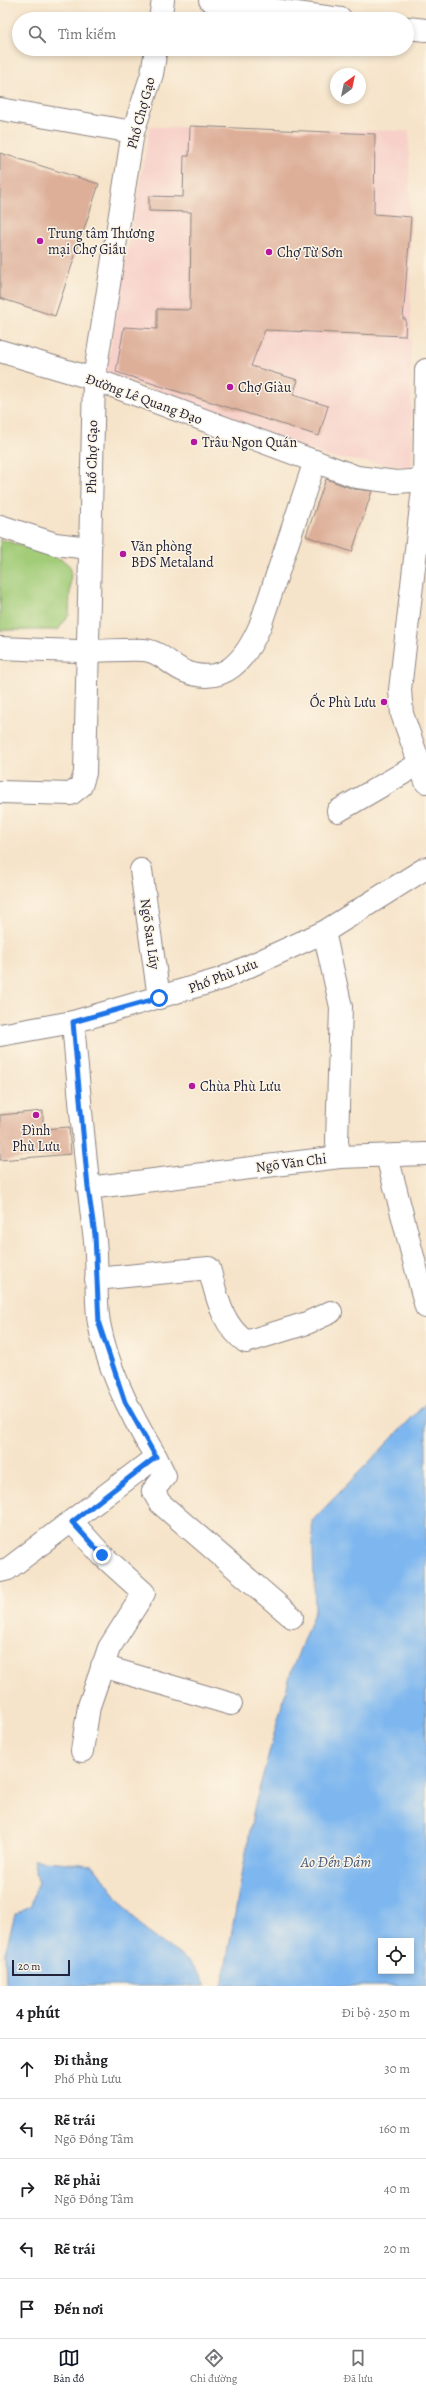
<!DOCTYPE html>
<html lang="vi">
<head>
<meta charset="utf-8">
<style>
	:root { --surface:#fff; --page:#f2f2f2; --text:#202124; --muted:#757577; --line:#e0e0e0; --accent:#111827 }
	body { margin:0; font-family:Alegreya,serif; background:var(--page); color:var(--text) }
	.controls { position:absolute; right:12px; bottom:12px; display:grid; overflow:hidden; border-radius:0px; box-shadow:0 2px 6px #0003 }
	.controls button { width:36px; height:36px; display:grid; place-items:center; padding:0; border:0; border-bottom:1px solid var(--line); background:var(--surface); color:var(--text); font:20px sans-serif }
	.compass { position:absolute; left:330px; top:68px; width:36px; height:36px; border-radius:50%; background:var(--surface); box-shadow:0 2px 6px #0003; rotate:33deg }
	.scale { position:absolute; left:12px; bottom:10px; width:58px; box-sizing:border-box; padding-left:4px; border:2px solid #22223b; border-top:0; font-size:11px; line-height:14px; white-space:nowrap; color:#22223b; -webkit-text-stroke:3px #fcf5e5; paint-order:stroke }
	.stop { position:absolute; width:12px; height:12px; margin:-9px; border:3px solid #1a73e8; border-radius:50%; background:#fff }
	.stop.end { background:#1a73e8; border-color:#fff; box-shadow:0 1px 4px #0008 }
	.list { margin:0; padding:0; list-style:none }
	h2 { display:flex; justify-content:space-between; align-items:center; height:52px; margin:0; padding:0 16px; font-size:17px }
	h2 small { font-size:13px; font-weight:400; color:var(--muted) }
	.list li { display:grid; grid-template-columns:26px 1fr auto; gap:12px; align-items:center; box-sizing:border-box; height:60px; padding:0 16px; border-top:1px solid var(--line) }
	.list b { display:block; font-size:15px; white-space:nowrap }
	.list p { margin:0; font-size:13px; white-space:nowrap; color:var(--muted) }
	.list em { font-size:13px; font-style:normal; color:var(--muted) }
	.icon { flex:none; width:22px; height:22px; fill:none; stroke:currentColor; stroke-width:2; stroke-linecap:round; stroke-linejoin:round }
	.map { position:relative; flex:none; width:426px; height:1986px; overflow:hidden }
	.search { position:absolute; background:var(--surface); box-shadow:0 2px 6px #0003; left:12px; right:12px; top:12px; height:44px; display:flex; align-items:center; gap:10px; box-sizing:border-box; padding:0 14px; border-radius:22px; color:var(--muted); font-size:15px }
	.sheet { height:352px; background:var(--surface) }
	nav { display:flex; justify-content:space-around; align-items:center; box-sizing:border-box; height:56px; border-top:1px solid var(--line); background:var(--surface); font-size:11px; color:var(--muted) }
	nav a { display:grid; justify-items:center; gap:2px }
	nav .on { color:var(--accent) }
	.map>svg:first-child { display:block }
	.built { fill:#f7d0c9 }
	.green { fill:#a2cc78; stroke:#62775a }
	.water { fill:#7eb7ef; stroke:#506c95; fill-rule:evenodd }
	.building { fill:#ddaf99 }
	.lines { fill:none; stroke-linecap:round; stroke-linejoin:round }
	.minor-casing { stroke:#8c8382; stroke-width:24 }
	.tertiary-casing { stroke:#8c8382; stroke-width:24 }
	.secondary-casing { stroke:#8c8382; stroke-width:24 }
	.minor { stroke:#fff; stroke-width:22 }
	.tertiary { stroke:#fff; stroke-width:22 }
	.secondary { stroke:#fff; stroke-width:22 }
	.route { stroke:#1a73e8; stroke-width:5 }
	.poi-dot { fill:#b5179e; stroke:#fcf5e5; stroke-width:1.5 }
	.labels { text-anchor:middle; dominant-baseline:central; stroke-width:3; stroke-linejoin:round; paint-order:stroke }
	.street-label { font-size:14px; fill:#22223b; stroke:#fcf5e5 }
	.poi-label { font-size:14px; fill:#22223b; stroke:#fcf5e5; text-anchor:start }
	.water-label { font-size:15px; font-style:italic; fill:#42567a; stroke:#fcf5e5 }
</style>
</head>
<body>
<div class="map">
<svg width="426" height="1986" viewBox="0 0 426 1986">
	<rect width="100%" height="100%" fill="#fcf5e5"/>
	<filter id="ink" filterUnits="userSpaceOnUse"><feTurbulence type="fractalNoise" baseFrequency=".025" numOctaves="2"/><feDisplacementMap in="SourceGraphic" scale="8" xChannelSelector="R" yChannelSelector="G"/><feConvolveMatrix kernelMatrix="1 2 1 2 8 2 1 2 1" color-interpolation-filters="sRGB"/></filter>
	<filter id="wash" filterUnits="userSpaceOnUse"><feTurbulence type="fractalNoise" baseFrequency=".012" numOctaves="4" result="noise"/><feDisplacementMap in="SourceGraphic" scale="16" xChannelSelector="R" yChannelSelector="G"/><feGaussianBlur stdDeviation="0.9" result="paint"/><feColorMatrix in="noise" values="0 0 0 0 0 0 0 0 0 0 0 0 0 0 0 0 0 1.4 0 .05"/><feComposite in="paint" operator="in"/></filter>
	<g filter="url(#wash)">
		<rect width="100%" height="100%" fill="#f6e4ca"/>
		<path class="built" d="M 150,127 L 409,131 L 412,468 L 328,457 L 106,372 Z"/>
		<path class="green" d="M 0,539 C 16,545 63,554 71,568 L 69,615 L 58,630 L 0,630 Z"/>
		<path class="water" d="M 426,1403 L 426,1986 L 222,1986 L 254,1808 L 291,1672 L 315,1610 L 312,1521 ZM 381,1941 L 411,1941 L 411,1971 L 381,1971 Z
			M 33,1860 L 93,1865 C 110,1886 126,1911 146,1930 C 166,1949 195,1958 206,1986 L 6,1986 L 5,1953 L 15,1914 L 31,1906 L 38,1881 Z"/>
		<g id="blocks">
			<path class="building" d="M 190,126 L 375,134 L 374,214 L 411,217 L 403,319 L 406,319 L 405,336 L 265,330 L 251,366 L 298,380 L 293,395 L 328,406 L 319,436 L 116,372 L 124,327 L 157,329 L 157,309 L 190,310 L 191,212 L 149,211 L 149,196 L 183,197 L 184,156 L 189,156 Z
				M 0,153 L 99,184 L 55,316 L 0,298 Z
				M 326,479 L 353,489 L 372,491 L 352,552 L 306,536 Z
				M 43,1111 L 43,1129 L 69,1127 L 71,1154 L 0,1160 L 0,1115 Z"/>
		</g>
	</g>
	<g filter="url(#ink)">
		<use href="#blocks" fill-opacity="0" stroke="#8c8382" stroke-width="1"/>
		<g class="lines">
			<defs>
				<path id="minor" d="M 210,0 L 245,6 L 246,0
					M 245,6 L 341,19
					M 160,19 L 163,0
					M 407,28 L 426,30
					M 0,109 L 133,132
					M 0,526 L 55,544 L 89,548
					M 0,648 C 29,649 59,651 89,651 C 107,651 126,649 144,650 C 160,651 170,665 184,671 C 225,688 246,658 260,626 L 315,461
					M 0,792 L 71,794 L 81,786 L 85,773 L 94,379 L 133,132 L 152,74 L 156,49
					M 338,811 L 419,764
					M 141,870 L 159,998
					M 387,1156 L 426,1307
					M 340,1157 L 426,1154
					M 88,1188 L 340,1157 L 337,1142 L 341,1007 L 324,932
					M 96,1279 L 209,1268 C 217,1296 221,1324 246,1342 L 307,1323 L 331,1312
					M 156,1457 L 165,1476 L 153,1491 L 160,1503 L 292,1617
					M 72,1522 L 102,1555 L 144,1593 L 109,1648 L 89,1706 L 82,1751
					M 0,1571 L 8,1569 L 156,1457 C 131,1416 108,1371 99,1323 C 94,1293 99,1263 94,1233 C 85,1162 79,1092 73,1022
					M 102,1666 L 231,1704"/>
				<path id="tertiary" d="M 426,370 L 424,480 L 400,690 L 402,714 L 426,782"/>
				<path id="secondary" d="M 0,351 L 94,379 L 357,477 L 396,482 L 426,480
					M 0,1035 L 73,1022 L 221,979 L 324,932 L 426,868"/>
			</defs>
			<use href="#minor" class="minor-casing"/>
			<use href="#tertiary" class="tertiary-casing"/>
			<use href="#secondary" class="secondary-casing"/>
			<use href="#minor" class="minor"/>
			<use href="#tertiary" class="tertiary"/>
			<use href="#secondary" class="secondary"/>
		</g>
	</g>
	<g class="lines" filter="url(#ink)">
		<path class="route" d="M 102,1555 L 72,1522 L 156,1457 L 125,1402 L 99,1324 L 95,1235 L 88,1188 L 73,1022 L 159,998"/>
	</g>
	<g class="poi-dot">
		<circle cx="40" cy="241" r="4"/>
		<circle cx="269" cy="252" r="4"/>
		<circle cx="230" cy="387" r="4"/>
		<circle cx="194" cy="442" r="4"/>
		<circle cx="123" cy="554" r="4"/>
		<circle cx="384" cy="702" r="4"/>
		<circle cx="192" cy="1086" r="4"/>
		<circle cx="36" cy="1115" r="4"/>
	</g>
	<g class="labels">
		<g class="street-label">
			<text transform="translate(141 113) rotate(-75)">Phố Chợ Gạo</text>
			<text transform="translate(144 399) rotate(20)">Đường Lê Quang Đạo</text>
			<text transform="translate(92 457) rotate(-89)">Phố Chợ Gạo</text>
			<text transform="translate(150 934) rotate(82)">Ngõ Sau Lũy</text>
			<text transform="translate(223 976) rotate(-21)">Phố Phù Lưu</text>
			<text transform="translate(291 1163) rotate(-7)">Ngõ Văn Chỉ</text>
		</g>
		<g class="poi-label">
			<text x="48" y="233">Trung tâm Thương<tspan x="48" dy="16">mại Chợ Giầu</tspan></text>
			<text x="277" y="252">Chợ Từ Sơn</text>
			<text x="238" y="387">Chợ Giàu</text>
			<text x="202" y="442">Trâu Ngon Quán</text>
			<text x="131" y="546">Văn phòng<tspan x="131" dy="16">BĐS Metaland</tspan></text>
			<text x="376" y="702" text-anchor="end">Ốc Phù Lưu</text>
			<text x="200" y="1086">Chùa Phù Lưu</text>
			<text x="36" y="1130" text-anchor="middle">Đình<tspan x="36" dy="16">Phù Lưu</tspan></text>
		</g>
		<g class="water-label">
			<text x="336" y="1862">Ao Đền Đầm</text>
		</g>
	</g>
</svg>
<div class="controls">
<button><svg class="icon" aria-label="locate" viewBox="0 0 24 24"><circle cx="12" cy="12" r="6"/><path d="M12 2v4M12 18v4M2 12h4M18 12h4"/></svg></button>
</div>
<svg class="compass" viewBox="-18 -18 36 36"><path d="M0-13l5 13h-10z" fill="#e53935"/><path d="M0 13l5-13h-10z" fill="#757577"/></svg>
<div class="scale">20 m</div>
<div class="stop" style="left:159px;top:998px"></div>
<div class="stop end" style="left:102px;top:1555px"></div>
<div class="search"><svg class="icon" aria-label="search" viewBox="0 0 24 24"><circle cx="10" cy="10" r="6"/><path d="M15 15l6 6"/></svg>Tìm kiếm</div>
</div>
<section class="sheet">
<h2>4 phút<small>Đi bộ · 250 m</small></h2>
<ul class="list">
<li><svg class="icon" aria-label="ahead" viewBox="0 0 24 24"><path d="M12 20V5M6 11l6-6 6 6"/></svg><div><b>Đi thẳng</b><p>Phố Phù Lưu</p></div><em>30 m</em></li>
<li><svg class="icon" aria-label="left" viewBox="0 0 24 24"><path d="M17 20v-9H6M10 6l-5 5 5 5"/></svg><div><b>Rẽ trái</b><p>Ngõ Đồng Tâm</p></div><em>160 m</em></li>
<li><svg class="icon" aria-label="right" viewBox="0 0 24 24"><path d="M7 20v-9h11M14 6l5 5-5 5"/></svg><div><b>Rẽ phải</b><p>Ngõ Đồng Tâm</p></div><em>40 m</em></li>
<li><svg class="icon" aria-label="left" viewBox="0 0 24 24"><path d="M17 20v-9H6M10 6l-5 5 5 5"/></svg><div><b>Rẽ trái</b></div><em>20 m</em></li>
<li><svg class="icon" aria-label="arrive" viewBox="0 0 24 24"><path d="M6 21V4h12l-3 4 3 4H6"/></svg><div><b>Đến nơi</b></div></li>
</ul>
</section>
<nav>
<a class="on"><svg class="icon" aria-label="map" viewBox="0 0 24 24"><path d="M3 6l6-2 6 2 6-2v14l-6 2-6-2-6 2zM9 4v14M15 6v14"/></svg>Bản đồ</a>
<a><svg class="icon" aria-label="directions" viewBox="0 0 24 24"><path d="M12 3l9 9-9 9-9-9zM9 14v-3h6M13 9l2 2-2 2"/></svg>Chỉ đường</a>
<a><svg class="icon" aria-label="saved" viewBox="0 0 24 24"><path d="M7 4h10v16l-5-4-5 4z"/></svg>Đã lưu</a>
</nav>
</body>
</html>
